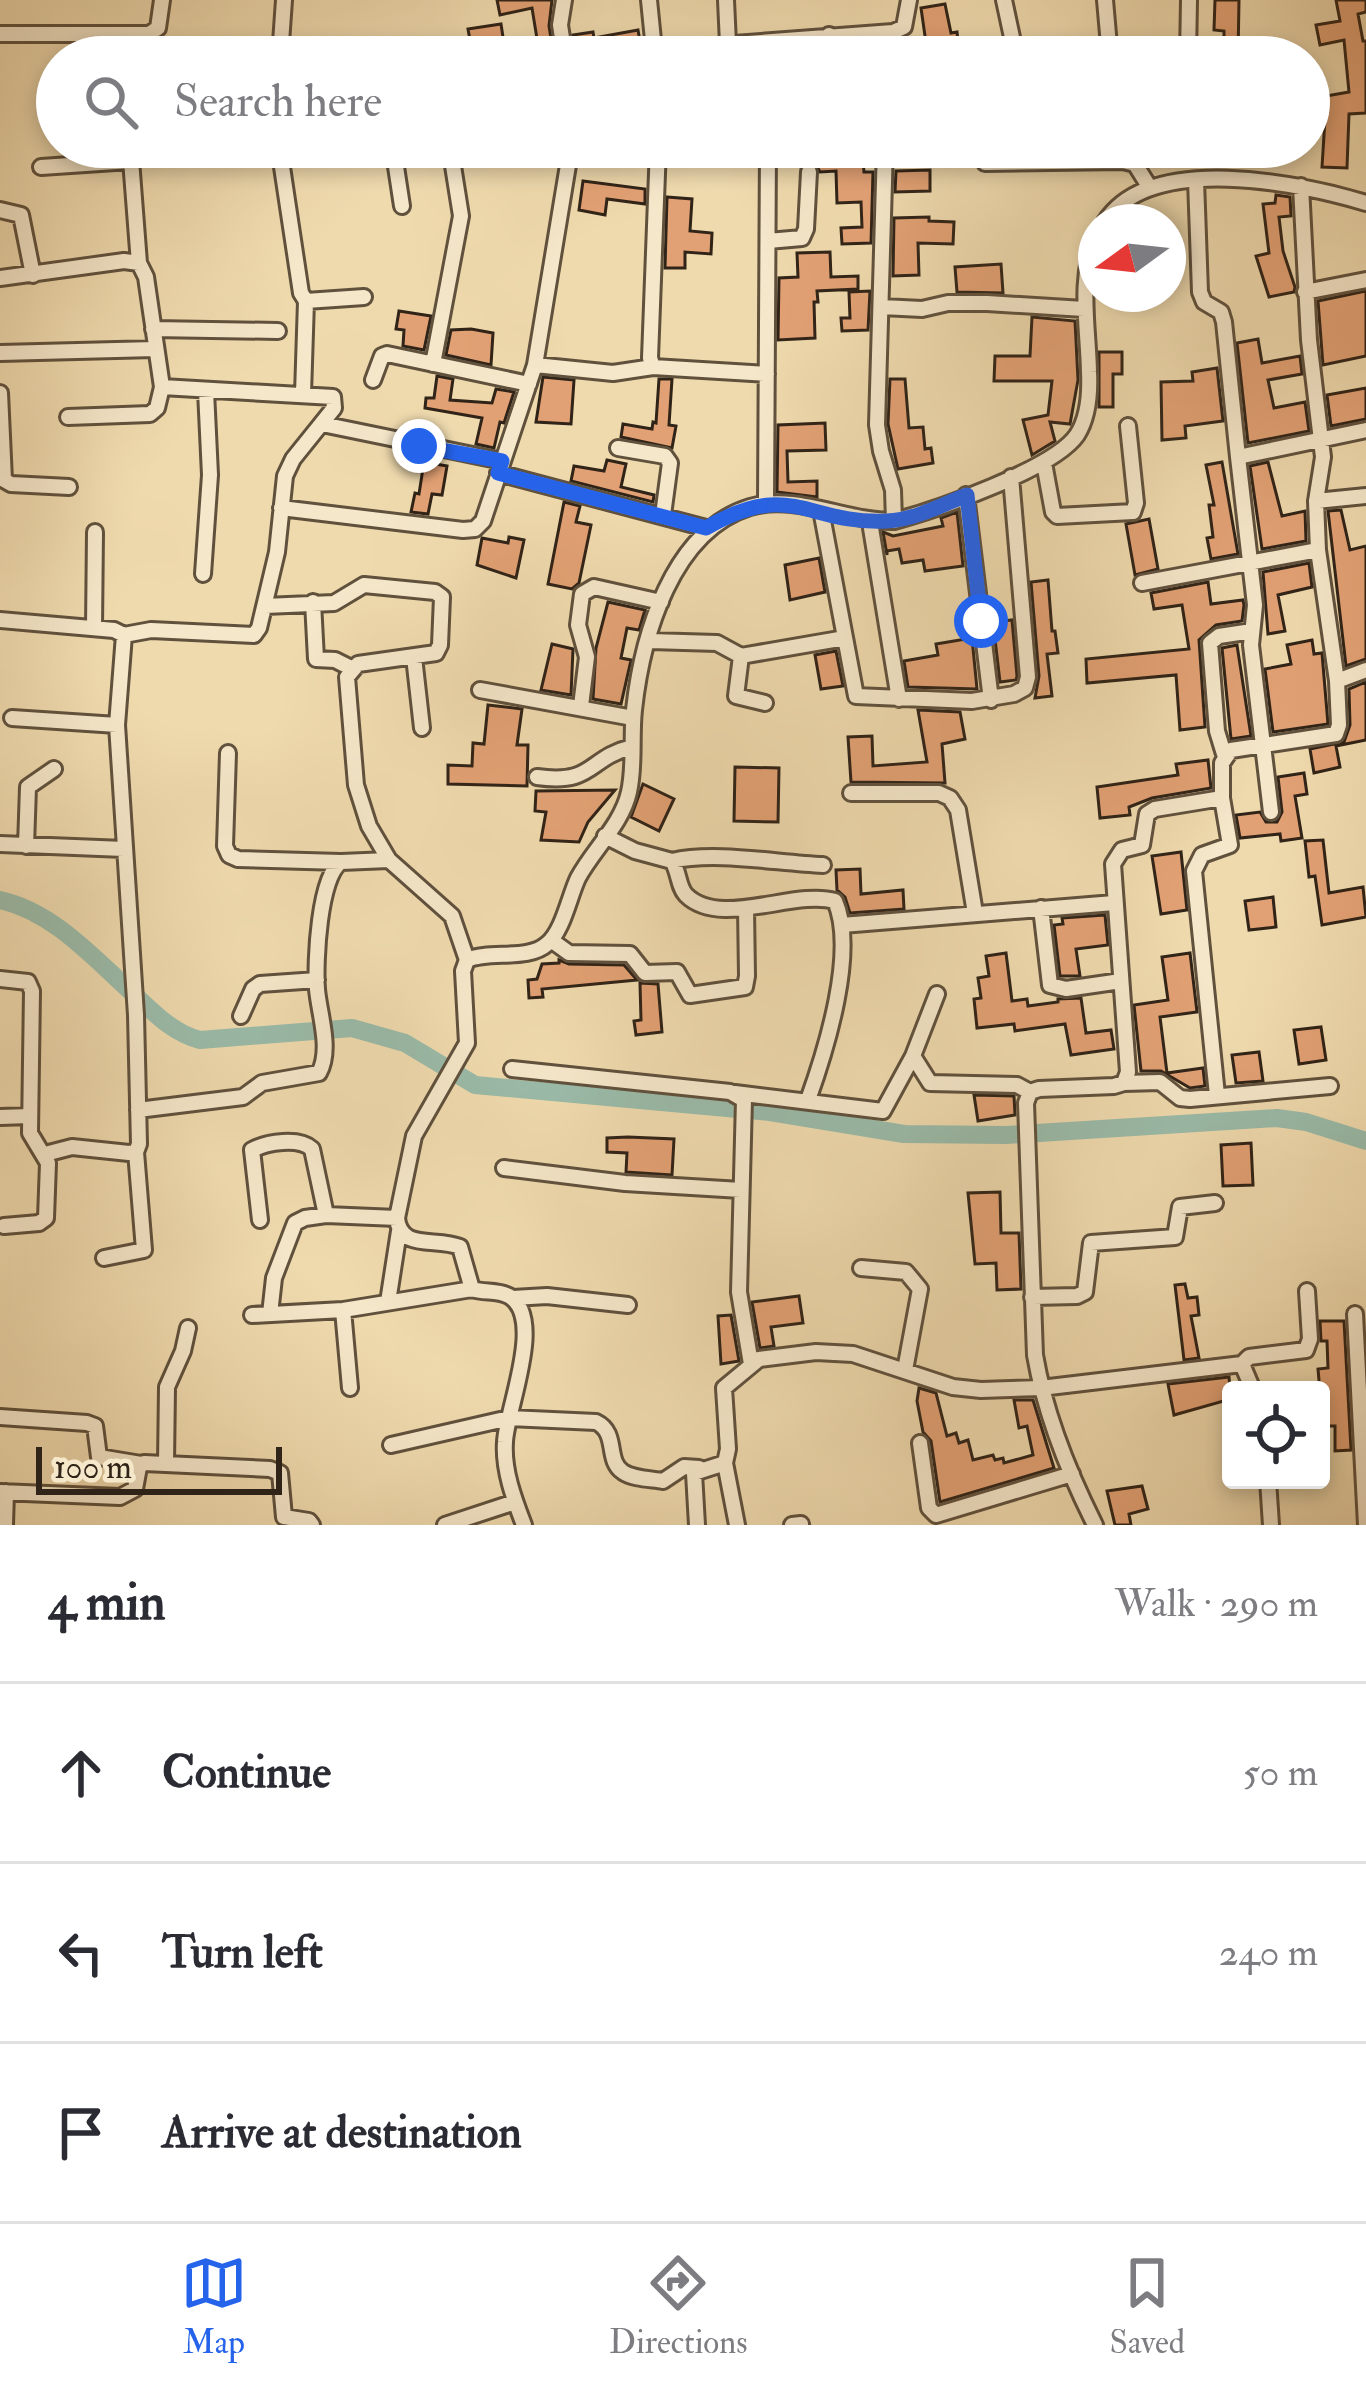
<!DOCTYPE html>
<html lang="en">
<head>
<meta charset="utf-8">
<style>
	:root { --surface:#fff; --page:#f7f7f7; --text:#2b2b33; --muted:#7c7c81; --line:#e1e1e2; --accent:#2563eb }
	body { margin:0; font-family:"IM FELL Double Pica",serif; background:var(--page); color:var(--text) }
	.controls { position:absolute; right:36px; bottom:36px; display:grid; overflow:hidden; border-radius:12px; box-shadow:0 6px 18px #0003 }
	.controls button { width:108px; height:108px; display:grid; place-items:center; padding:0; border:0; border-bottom:3px solid var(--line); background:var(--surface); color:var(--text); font:60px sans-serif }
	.compass { position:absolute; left:1078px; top:204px; width:108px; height:108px; border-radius:50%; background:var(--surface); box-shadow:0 6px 18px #0003; rotate:255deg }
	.scale { position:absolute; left:36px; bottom:30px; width:246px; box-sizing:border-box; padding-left:12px; border:6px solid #302317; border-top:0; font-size:33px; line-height:42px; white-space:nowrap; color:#302317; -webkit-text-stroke:9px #f5e7ca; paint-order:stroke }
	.stop { position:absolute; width:36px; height:36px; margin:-27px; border:9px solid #2563eb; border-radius:50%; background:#fff }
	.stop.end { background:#2563eb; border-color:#fff; box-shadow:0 3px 12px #0008 }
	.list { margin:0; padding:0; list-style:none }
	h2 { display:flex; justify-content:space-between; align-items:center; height:156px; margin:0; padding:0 48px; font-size:51px }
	h2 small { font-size:39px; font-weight:400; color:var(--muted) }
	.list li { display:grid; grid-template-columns:78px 1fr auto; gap:36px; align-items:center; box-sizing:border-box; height:180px; padding:0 48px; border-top:3px solid var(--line) }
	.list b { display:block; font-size:45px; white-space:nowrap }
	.list em { font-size:39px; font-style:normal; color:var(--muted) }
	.icon { flex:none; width:66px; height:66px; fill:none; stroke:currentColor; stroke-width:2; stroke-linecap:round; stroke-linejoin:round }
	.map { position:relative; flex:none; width:1366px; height:1525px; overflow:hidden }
	.search { position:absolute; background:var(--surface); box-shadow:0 6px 18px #0003; left:36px; right:36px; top:36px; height:132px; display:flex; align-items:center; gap:30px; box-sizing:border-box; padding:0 42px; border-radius:66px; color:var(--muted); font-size:45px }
	.sheet { height:696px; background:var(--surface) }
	nav { display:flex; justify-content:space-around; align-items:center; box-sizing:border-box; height:168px; border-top:3px solid var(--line); background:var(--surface); font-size:33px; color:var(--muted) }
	nav a { display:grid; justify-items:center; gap:6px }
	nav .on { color:var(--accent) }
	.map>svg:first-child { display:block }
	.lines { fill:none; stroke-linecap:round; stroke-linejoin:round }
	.canal { stroke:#9abba9; stroke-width:18 }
	.building { fill:#e2a174; stroke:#302317; stroke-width:3 }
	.minor-casing { stroke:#60513d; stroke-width:20 }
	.minor { stroke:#f5e7ca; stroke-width:14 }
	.route { stroke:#2563eb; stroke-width:15 }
</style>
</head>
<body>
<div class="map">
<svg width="1366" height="1525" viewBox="0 0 1366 1525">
	<rect width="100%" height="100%" fill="#efdaae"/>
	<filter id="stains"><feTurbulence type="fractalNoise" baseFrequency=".00167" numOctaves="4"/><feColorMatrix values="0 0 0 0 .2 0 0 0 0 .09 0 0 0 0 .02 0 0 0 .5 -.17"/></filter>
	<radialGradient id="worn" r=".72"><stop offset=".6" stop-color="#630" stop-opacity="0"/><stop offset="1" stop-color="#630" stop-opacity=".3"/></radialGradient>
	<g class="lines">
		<path class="canal" d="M 0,900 C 55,912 96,961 138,998 C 156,1015 175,1034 200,1040 L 352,1028 L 405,1043 L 475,1085 L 770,1112 L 904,1134 L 1006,1135 L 1277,1118 L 1306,1122 L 1366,1141"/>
	</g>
	<path class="building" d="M 497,0 L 552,0 L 549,26 L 554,57 L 540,57 L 532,8 L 500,15 Z
		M 1215,0 L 1239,0 L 1238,57 L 1224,57 L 1224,31 L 1214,30 Z
		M 1336,0 L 1366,0 L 1366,12 L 1358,14 L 1363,41 L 1366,41 L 1366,113 L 1349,114 L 1347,168 L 1322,167 L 1325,119 L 1312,121 L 1309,106 L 1309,99 L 1349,92 L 1344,40 L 1320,45 L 1316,25 L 1340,21 Z
		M 945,4 L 951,33 L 957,32 L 960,57 L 928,57 L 921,8 Z
		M 501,24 L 506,57 L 473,57 L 468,29 Z
		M 638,30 L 640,41 L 607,46 L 598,54 L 576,57 L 573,35 L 593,32 L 594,38 Z
		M 836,153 L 836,161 L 863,160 L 864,172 L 873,172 L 871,243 L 842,244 L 841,228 L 862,227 L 861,202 L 837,203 L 836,171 L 820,172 L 815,163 L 815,154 Z
		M 930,170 L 930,191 L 895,192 L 896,171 Z
		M 583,181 L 645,189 L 645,204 L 607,199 L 605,215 L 579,210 Z
		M 1276,195 L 1290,197 L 1291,216 L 1279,217 L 1283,251 L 1295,287 L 1294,292 L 1269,297 L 1256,256 L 1269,253 L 1263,204 L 1275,203 Z
		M 667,197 L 692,199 L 690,231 L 712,233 L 711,254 L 685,252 L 685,268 L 665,268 Z
		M 929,217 L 929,221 L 954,222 L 953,244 L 918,243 L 919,275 L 893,276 L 894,218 Z
		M 830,252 L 831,277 L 858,276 L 858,289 L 817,291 L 818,302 L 814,302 L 815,338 L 778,340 L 779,278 L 798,277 L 797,253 Z
		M 1001,264 L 1003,293 L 957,292 L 955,267 Z
		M 870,291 L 868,330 L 842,331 L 841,318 L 850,318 L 849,292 Z
		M 1366,291 L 1366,356 L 1323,365 L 1318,301 Z
		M 399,311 L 431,316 L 424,350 L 403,346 L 404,330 L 396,329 Z
		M 1032,317 L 1075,321 L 1078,380 L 1070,424 L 1050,422 L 1055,441 L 1032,455 L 1023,420 L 1048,415 L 1052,381 L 994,381 L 995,356 L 1030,356 Z
		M 471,329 L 493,333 L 491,365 L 446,355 L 451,330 Z
		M 1258,339 L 1262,363 L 1300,356 L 1302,374 L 1268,380 L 1274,408 L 1305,402 L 1309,431 L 1248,443 L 1237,343 Z
		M 1099,352 L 1122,352 L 1122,374 L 1113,374 L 1113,407 L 1099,407 Z
		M 1217,368 L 1223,421 L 1185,426 L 1186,438 L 1162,440 L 1161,382 L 1193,381 L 1192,372 Z
		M 437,376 L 453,379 L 450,400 L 492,403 L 496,389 L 514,392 L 504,423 L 500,422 L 494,448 L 476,444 L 482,418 L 425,408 L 426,398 L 434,398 Z
		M 543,377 L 574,380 L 571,424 L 536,422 Z
		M 659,379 L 672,379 L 669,425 L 676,426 L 672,448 L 621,437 L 623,424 L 652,429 L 653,422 L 656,423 Z
		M 890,379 L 905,379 L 909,428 L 923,427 L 925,449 L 931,448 L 933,463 L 898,469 L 888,424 Z
		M 1366,388 L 1366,419 L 1331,426 L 1327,395 Z
		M 825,423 L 826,450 L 787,451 L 788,482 L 817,481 L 817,497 L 777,492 L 778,425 Z
		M 607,460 L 626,464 L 621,487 L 654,495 L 653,502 L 571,481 L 574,466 L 604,471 Z
		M 424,462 L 447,466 L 442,495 L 432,494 L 428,514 L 411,512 L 415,493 L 419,494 Z
		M 1222,462 L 1238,554 L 1211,559 L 1207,538 L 1213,537 L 1209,505 L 1214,505 L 1206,465 Z
		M 1268,462 L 1282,516 L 1305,511 L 1306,541 L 1262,549 L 1250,466 Z
		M 564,502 L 580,506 L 576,522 L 591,525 L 579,583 L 572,589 L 548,584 Z
		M 1341,510 L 1350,550 L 1366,546 L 1366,659 L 1346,666 L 1328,511 Z
		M 957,512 L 963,566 L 925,571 L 923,560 L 902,563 L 899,549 L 887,551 L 887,555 L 883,532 L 893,536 L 943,526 L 941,518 Z
		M 1149,519 L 1158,569 L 1135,575 L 1126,524 Z
		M 509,537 L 524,540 L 516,578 L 477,565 L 482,538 L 508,543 Z
		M 819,558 L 825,592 L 790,600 L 785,565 Z
		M 1309,563 L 1312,587 L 1278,595 L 1285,631 L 1268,634 L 1263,572 Z
		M 1048,580 L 1052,631 L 1055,631 L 1058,653 L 1047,654 L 1052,696 L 1035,698 L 1039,676 L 1031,582 Z
		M 1208,582 L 1211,604 L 1243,600 L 1244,605 L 1242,621 L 1216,625 L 1199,640 L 1205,727 L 1180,730 L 1176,675 L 1087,683 L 1086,659 L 1189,649 L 1182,605 L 1154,609 L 1151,593 Z
		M 608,602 L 645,610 L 639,630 L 627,628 L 621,658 L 631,660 L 621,704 L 593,699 L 596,648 Z
		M 1012,620 L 1017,676 L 1016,680 L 1000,682 L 993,622 Z
		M 972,638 L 977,689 L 908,687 L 904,661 L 938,655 L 936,644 Z
		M 1312,640 L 1314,654 L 1322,653 L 1328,724 L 1273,732 L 1265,669 L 1291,664 L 1287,645 Z
		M 552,644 L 573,649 L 571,695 L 541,690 Z
		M 1237,645 L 1251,736 L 1231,739 L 1222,648 Z
		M 836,651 L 843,686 L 821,689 L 815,655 Z
		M 1366,682 L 1366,740 L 1336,746 L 1340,767 L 1314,773 L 1310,749 L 1344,742 L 1350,725 L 1349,689 Z
		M 488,705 L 522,709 L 517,745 L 528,745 L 527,786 L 448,784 L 448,765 L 472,766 L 473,743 L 484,744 Z
		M 918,710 L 960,712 L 965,739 L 942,744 L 945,783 L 851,782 L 848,737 L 872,736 L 873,766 L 927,762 Z
		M 1208,760 L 1211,788 L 1152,798 L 1129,807 L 1130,815 L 1100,818 L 1097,787 L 1178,775 L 1176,764 Z
		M 735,767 L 779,768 L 778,822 L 734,821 Z
		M 1304,773 L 1307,794 L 1295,796 L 1302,838 L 1281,841 L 1280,834 L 1240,838 L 1236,815 L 1260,812 L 1266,822 L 1277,822 L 1282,812 L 1278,777 Z
		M 643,784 L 674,799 L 659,831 L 631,817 Z
		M 615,790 L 588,822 L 579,842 L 541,840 L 546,812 L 535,811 L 536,791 Z
		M 1323,840 L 1329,893 L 1363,887 L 1366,917 L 1322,925 L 1315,876 L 1309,877 L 1305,841 Z
		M 1181,852 L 1187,910 L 1161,914 L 1152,856 Z
		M 860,869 L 861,894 L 903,890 L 904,909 L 850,913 L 845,897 L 837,890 L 836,870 Z
		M 1273,897 L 1276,927 L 1249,930 L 1245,901 Z
		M 1105,915 L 1108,945 L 1076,949 L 1080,976 L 1060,976 L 1054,925 L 1063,924 L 1062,918 Z
		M 1006,953 L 1012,1001 L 1027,999 L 1028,1006 L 1058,1002 L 1058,999 L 1081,998 L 1086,1033 L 1111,1030 L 1114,1049 L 1071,1055 L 1065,1024 L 1015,1031 L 1014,1024 L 977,1028 L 974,999 L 981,998 L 978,978 L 989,976 L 986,956 Z
		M 1190,953 L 1197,1012 L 1160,1017 L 1167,1073 L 1203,1068 L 1205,1086 L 1190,1088 L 1161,1071 L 1141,1071 L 1134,1005 L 1168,1000 L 1162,957 Z
		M 559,960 L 569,964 L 624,965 L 637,980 L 542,989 L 543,997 L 529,998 L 528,980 L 537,979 L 542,964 L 559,963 Z
		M 640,983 L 658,984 L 662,1032 L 636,1035 L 634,1021 L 641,1020 Z
		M 1321,1027 L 1326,1060 L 1299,1064 L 1294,1030 Z
		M 1259,1052 L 1263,1081 L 1236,1083 L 1232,1055 Z
		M 974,1095 L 1014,1096 L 1015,1115 L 978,1121 Z
		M 628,1137 L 674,1139 L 672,1175 L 626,1172 L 627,1153 L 607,1152 L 607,1138 Z
		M 1251,1143 L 1253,1185 L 1223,1186 L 1221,1145 Z
		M 1000,1192 L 1001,1233 L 1019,1233 L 1021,1289 L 997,1290 L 996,1263 L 975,1264 L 968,1193 Z
		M 1185,1284 L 1188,1298 L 1197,1297 L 1199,1315 L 1191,1316 L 1199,1358 L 1184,1360 L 1175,1285 Z
		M 799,1296 L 803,1323 L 771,1327 L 774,1346 L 760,1348 L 752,1302 Z
		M 731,1315 L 739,1361 L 721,1364 L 718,1316 Z
		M 1320,1321 L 1344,1321 L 1351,1450 L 1335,1451 L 1335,1426 L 1323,1426 L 1318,1369 L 1328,1368 L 1327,1341 L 1321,1341 Z
		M 1229,1377 L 1231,1399 L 1174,1415 L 1168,1384 Z
		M 919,1388 L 936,1393 L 947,1436 L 956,1433 L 959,1443 L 968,1440 L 973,1460 L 993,1455 L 995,1460 L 1003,1458 L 1004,1463 L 1033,1455 L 1027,1426 L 1019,1428 L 1014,1400 L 1033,1400 L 1054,1468 L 940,1502 L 931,1441 L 923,1432 L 917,1401 Z
		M 1142,1486 L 1148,1509 L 1129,1514 L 1131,1525 L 1115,1525 L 1107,1491 Z"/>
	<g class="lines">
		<defs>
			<path id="minor" d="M 564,0 L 560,25 L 565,57
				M 649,0 L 654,50
				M 726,0 L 728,44
				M 1105,0 L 1110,57
				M 0,34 L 149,34 L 158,28 L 162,0
				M 829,35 L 831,57
				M 280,57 L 284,0
				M 609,57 L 654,50 L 893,32 L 904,27 L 909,0
				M 1003,57 L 1011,53 L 1013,42 L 1004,0
				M 1188,57 L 1189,0
				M 130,147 L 139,263
				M 279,147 L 301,293 L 306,301 L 364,297
				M 393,147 L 402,206
				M 658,147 L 650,358 L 653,367 L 767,374
				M 885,147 L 877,425 L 881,451 L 893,490 L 894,521
				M 985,163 L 1123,161 L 1135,164 L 1150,188
				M 41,167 L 130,161
				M 1196,180 L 1200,292 L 1204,302 L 1221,312 L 1224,322 L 1238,457
				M 1301,186 L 1309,340 L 1323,457 L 1316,501 L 1318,550 L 1337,681
				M 0,210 L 21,215 L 33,275
				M 1105,222 C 1150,152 1300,183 1366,203
				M 768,241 L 802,238 L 806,229 L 809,172
				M 0,278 L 124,261 L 139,263 L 146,277 L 162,387 L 333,397 L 334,408 L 293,459 L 285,476 L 277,552 L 259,628 L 254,635 L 151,630 L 124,635
				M 1305,292 L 1366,280
				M 882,307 L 922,309 L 948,303 L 987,303 L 1084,309
				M 153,329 L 278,331
				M 0,353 L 155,349
				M 433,364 L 461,216 L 450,147
				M 535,365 L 613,373 L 653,367
				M 373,380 L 382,356 L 387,354 L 529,384
				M 0,393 L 4,480 L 11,484 L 69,487
				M 303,394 L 306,301
				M 68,417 L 150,414 L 157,408 L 162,387
				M 322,424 L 502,461
				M 618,448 L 665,456 L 670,463 L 663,515
				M 1044,463 L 1053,512 L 1057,516 L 1133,512 L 1136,503 L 1128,426
				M 498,473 L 706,528
				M 966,495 L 991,700
				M 1316,501 L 1366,496
				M 766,503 L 768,147
				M 281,508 L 463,530 L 475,529 L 483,521 L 535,365 L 571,147
				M 821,510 L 856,696 L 972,701 L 1014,694 L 1025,688 L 1028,677 L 1011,477
				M 870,522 L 899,699
				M 203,574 L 210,475 L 206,391
				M 1142,583 L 1318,550
				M 313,602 L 316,659 L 335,660 L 351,668
				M 265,606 L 334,603 L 364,585 L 435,592 L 442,597 L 440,645 L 436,653 L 358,664 L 347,677 L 356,785 L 369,826 L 389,860 L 452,916 L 467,960
				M 0,620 L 114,630 L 124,635 L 117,725 L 136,1015 L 139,1144 L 136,1152 L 129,1153 L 72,1147 L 45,1154
				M 94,628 L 95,532
				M 650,641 L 717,643 L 741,656 L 845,638
				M 741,656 L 736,696 L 765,703
				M 414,657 L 422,728
				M 480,690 L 633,718
				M 581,706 L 587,657 L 578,625 L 582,594 L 594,587 L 661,602
				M 12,718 L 117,725
				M 228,753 L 225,846 L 229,855 L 238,859 L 341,862
				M 1224,754 L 1217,731 L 1210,643 L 1219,636 L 1252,631
				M 537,777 C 595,785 587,758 632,747
				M 851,793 L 939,793 L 950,798 L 958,810 L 975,913
				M 1271,812 L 1251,645 L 1255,605 L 1238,457 L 1366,430
				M 605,836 L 635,851 L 672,861 C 679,871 678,887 686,895 C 720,929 794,889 835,901 C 857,951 826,1050 808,1100
				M 0,844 L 124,849
				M 26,846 L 28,787 L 54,769
				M 672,861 C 715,851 776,863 823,865
				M 1041,908 L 1050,985 L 1066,989 L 1121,981
				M 842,925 L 1114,903
				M 551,940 L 569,953 L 630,954 L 645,973 L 677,972 L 690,995 L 745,987 L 747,976 L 746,908
				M 0,979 L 28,982 L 32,991 L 30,1133 L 48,1163 L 46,1218 L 39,1223 L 4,1226
				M 241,1016 L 253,989 L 260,984 L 317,980
				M 913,1056 L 930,1083 L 1017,1085 L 1030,1092
				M 512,1069 L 730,1092 L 744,1100 L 739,1292 L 751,1364
				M 1124,1083 L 1160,1082 L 1180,1098 L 1190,1099 L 1330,1086
				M 735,1093 L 883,1111 L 913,1056 L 937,994
				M 1217,1095 L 1194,871 L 1202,855 L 1230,845 L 1222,798
				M 138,1110 L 243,1097 L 262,1083 L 319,1073 C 332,1049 319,1014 317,989 C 315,962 319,876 341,862 L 389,860
				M 0,1117 L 30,1116
				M 504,1168 L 625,1183 L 741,1190
				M 260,1220 L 252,1150 C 267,1142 299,1137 312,1149 L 326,1215
				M 104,1258 L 144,1250 L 136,1152
				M 861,1268 L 906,1272 L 920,1289 L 905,1370
				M 1032,1297 L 1077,1296 L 1085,1292 L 1091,1243 L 1175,1237 L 1180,1207 L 1215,1203
				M 513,1298 L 547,1296 L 628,1305
				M 388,1302 L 399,1231
				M 343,1310 L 350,1388
				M 270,1314 L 274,1278 L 295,1223 L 305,1218 L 326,1215 L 397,1218
				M 1355,1314 L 1366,1525
				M 252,1315 L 343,1310 L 472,1289
				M 1253,1390 L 1242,1364 L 1249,1357 L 1306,1350 L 1310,1339 L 1307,1291
				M 0,1417 L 87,1423 L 95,1426 L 99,1457 L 141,1464
				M 920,1443 L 929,1508 L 936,1515 L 1072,1474
				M 391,1445 L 509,1418 L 596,1422 C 619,1433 605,1460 623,1472 C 633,1479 652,1479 663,1481 L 684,1467 L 699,1468
				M 725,1463 L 737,1525
				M 166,1464 L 167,1387 L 183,1351 L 188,1328
				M 1268,1480 L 1271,1525
				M 0,1492 L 120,1497 L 135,1489 L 139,1467 L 144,1463 L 270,1469 L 280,1473 L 284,1517 L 309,1521 L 312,1525
				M 5,1525 L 6,1492
				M 445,1525 L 515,1502
				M 524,1525 C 514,1499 503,1470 505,1442 C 506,1410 546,1318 509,1296 C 498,1290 484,1293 472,1289 L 460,1247 C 436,1237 400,1251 397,1218 L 414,1136 L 467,1043 L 463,971 L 467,960 C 490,950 528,961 547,944 C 563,931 569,897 578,878 C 593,850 622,824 629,792 C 635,766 631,737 634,710 C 642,636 672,531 750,507 C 796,493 847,522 894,521 C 935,510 1054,469 1077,435 C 1088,418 1090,393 1089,372 C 1088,324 1078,282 1096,235
				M 697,1525 L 694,1473 L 725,1463 L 728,1449 L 724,1388 L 759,1359 L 816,1352 L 853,1354 L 953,1387 L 981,1390 L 1041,1388 L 1242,1364
				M 792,1525 L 801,1524
				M 1095,1525 C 1068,1471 1045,1414 1035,1355 L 1026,1103 L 1030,1092 L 1039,1089 L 1114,1086 L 1124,1083 L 1128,1072 L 1113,864 L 1122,850 L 1142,845 L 1147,814 L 1155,809 L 1222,798 L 1222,763 L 1231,750 L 1336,734 L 1339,725 L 1337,681 L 1366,670"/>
		</defs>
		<use href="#minor" class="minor-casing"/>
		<use href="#minor" class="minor"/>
	</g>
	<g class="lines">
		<path class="route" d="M 419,446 L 502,461 L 498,473 L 706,528 C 792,478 807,525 887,521 C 914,520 942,505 967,495 L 981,621"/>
	</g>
	<rect width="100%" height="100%" filter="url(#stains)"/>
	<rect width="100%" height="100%" fill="url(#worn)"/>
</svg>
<div class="controls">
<button><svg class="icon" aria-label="locate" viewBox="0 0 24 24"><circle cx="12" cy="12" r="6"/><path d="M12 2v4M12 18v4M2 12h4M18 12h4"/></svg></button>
</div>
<svg class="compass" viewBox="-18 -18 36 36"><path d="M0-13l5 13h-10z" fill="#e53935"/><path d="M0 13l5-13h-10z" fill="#7c7c81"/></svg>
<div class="scale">100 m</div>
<div class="stop" style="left:981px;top:621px"></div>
<div class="stop end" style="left:419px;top:446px"></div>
<div class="search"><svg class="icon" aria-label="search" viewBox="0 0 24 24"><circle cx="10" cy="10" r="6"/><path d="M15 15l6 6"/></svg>Search here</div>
</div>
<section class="sheet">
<h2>4 min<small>Walk · 290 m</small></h2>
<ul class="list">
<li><svg class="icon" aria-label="ahead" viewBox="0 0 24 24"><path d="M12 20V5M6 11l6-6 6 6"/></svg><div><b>Continue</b></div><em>50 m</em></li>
<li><svg class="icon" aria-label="left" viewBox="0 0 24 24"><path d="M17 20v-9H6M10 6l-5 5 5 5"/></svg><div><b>Turn left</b></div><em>240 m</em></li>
<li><svg class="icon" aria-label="arrive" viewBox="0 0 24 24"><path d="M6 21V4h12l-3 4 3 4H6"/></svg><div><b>Arrive at destination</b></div></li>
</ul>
</section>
<nav>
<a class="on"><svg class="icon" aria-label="map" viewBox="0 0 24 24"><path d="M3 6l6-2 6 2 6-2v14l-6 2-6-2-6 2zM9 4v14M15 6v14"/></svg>Map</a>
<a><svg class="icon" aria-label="directions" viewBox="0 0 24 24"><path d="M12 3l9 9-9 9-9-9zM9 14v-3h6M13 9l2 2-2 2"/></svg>Directions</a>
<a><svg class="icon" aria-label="saved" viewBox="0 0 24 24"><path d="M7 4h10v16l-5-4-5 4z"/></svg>Saved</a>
</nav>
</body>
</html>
